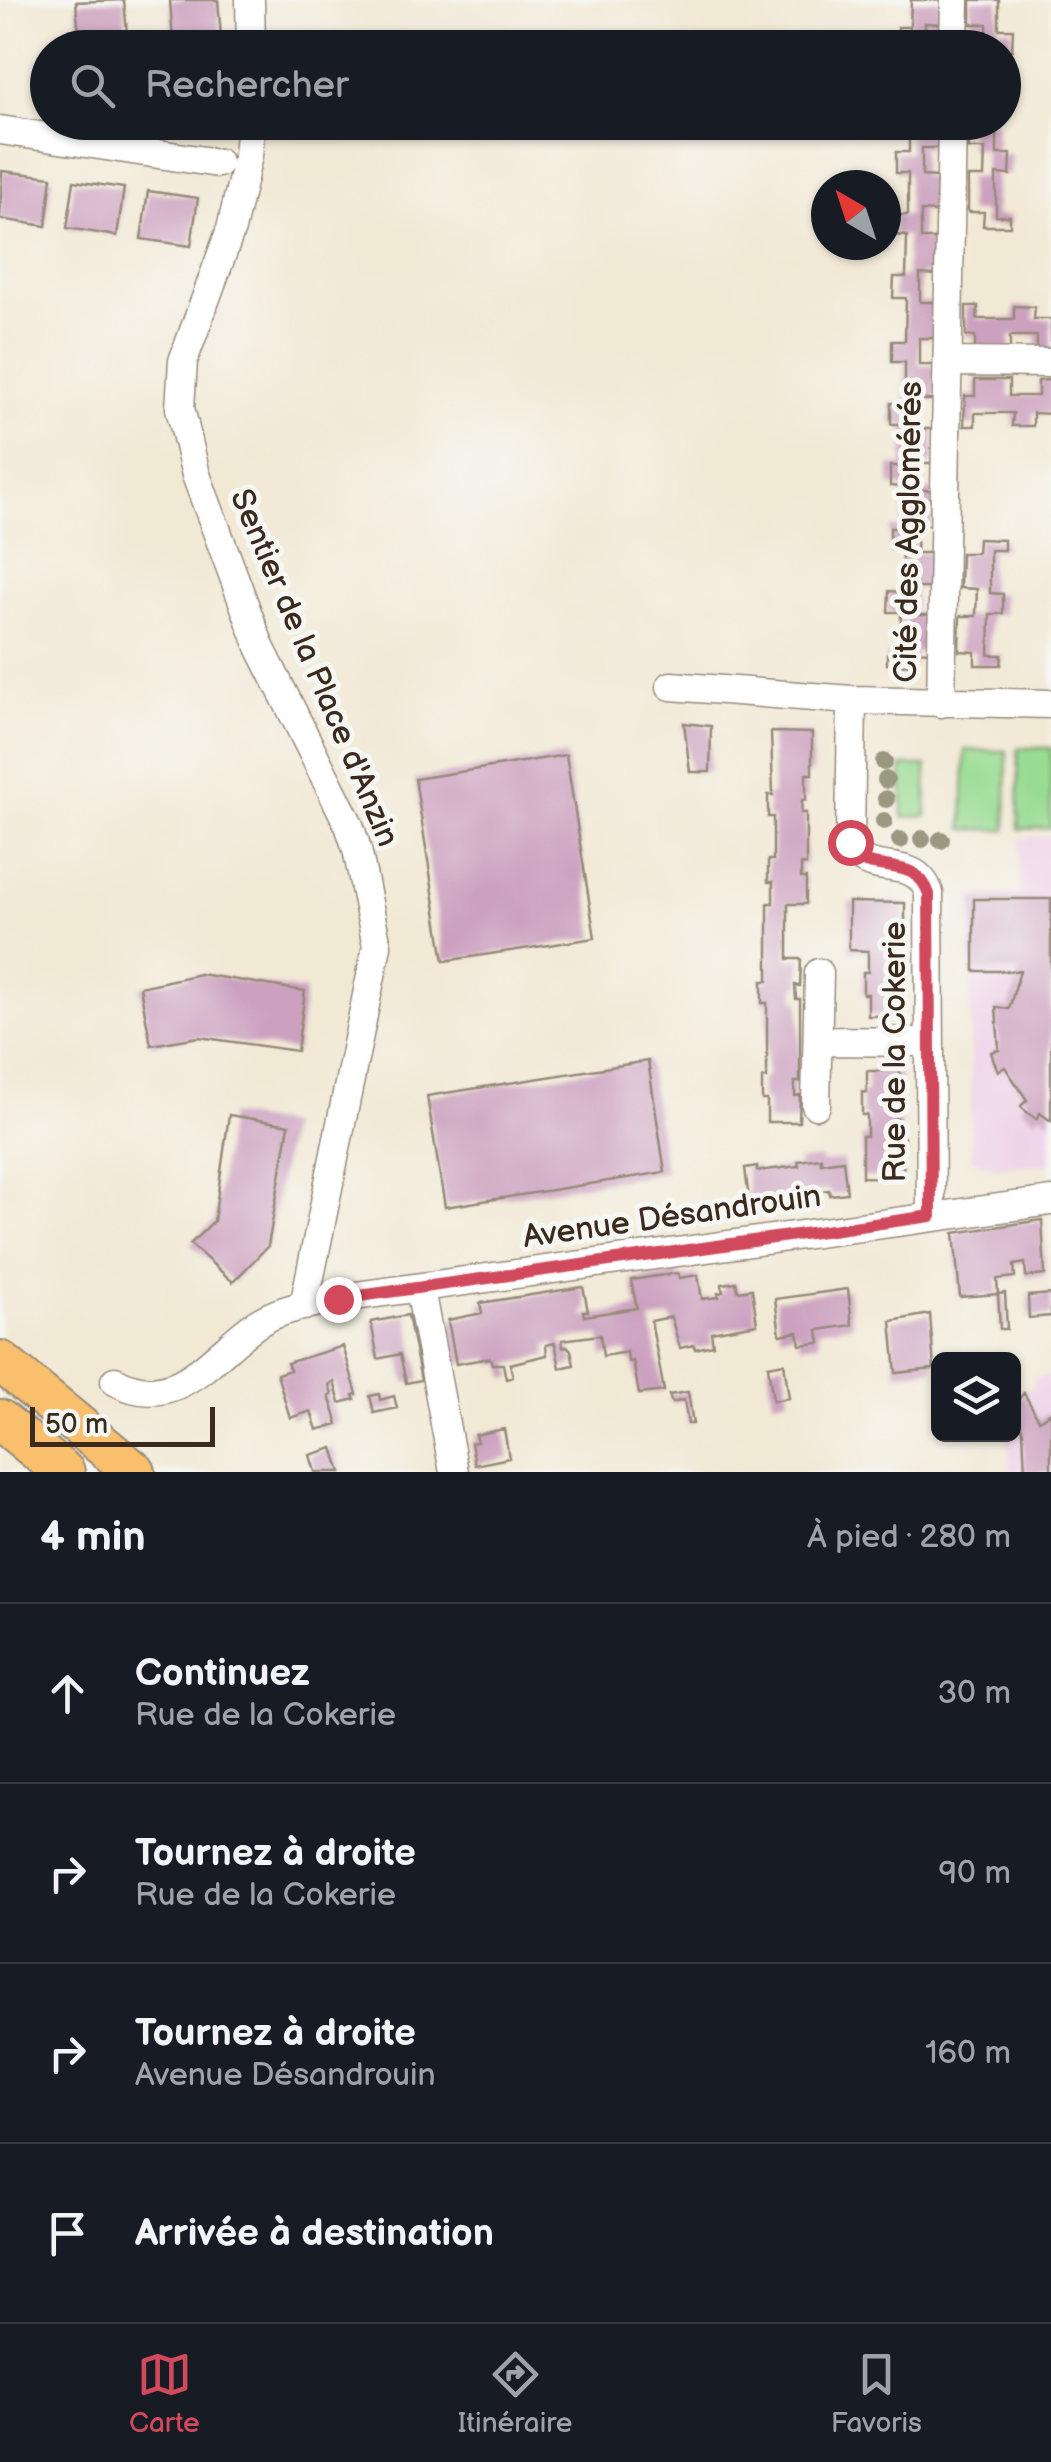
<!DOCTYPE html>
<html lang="fr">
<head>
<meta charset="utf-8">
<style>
	:root { --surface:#171b24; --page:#242831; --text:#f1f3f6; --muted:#9ea1a6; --line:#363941; --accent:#d1495b }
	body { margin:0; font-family:"Balsamiq Sans",sans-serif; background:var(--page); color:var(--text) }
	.controls { position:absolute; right:30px; bottom:30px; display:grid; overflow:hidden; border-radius:15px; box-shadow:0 2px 8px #0004 }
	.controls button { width:90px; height:90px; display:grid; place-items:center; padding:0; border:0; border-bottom:2px solid var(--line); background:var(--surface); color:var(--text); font:50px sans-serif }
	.compass { position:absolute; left:811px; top:170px; width:90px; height:90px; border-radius:50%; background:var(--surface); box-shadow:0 2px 8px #0004; rotate:321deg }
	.scale { position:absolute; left:30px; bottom:25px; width:185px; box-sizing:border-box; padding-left:10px; border:5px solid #3b2a1e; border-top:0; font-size:28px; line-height:35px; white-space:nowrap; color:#3b2a1e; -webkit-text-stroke:8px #f6f6f2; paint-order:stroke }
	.stop { position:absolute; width:30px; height:30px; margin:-22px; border:8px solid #d1495b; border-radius:50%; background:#fff }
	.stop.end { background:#d1495b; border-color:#fff; box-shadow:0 2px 10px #0008 }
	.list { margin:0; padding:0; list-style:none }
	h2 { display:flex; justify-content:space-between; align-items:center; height:130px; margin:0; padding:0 40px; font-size:42px }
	h2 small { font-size:32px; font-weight:400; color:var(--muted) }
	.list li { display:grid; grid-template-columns:65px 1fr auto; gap:30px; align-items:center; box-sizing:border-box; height:180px; padding:0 40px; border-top:2px solid var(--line) }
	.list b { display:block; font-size:38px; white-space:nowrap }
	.list p { margin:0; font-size:32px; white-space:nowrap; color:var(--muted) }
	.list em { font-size:32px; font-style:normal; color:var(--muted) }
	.icon { flex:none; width:55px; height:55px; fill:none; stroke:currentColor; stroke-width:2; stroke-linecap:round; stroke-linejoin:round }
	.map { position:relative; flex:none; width:1051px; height:1472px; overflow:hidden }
	.search { position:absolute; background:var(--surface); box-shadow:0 2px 8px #0004; left:30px; right:30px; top:30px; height:110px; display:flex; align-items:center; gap:25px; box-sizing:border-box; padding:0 35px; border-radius:55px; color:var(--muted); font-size:38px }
	.sheet { height:850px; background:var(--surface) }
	nav { display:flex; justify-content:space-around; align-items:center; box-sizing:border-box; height:140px; border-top:2px solid var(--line); background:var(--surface); font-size:28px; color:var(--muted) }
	nav a { display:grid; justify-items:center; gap:5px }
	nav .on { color:var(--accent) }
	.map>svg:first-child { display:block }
	.built { fill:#eed0e8 }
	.green { fill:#98db92; stroke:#6a8258; stroke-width:2.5 }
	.building { fill:#cca1c0 }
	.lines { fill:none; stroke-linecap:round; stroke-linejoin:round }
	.minor-casing { stroke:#968a7a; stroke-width:31 }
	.highway-casing { stroke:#968a7a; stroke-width:44 }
	.minor { stroke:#fff; stroke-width:28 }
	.highway { stroke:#f9bf6d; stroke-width:40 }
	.tree { fill:#9a9880 }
	.route { stroke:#d1495b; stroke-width:12 }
	.labels { text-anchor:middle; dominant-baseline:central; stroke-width:10; stroke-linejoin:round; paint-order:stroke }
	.street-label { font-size:32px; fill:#3b2a1e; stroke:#f6f6f2 }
</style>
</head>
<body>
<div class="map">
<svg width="1051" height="1472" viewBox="0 0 1051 1472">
	<rect width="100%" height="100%" fill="#f6f6f2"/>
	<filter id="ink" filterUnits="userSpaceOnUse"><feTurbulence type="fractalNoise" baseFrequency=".01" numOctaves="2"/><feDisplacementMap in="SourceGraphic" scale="20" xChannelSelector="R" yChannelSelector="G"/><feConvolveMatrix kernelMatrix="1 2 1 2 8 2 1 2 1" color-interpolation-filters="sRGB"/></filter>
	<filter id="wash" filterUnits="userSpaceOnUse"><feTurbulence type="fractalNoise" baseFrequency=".0048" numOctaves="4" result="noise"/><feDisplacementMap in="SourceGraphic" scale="40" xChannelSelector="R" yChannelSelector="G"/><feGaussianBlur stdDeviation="2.25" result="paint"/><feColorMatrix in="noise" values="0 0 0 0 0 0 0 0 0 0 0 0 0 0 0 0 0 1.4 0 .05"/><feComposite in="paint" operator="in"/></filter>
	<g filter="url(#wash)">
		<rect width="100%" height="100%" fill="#f2e9d5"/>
		<path class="built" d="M 1051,837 L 1051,1164 L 995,1167 L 971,1159 L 970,895 L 1020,894 L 1020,838 Z
			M 1051,1376 L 1051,1472 L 1010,1472 L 1007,1435 L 1014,1434 L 1014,1390 L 1033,1388 L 1033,1378 Z"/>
		<path class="green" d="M 1018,748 L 1051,748 L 1051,828 L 1019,829 Z
			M 965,750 L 1007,751 L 1006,830 L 963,829 Z
			M 902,766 L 926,766 L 927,816 L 903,817 Z"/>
		<g id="blocks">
			<path class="building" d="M 124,0 L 128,45 L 80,48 L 76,2 Z
				M 170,0 L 218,0 L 221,37 L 173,41 Z
				M 911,0 L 941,0 L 941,24 L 925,23 L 924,48 L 898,47 L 898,27 L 910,27 Z
				M 971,0 L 999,0 L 999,29 L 1013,29 L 1012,50 L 987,48 L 987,24 L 971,24 Z
				M 909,122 L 939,122 L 939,148 L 922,148 L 922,176 L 938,177 L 938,212 L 921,211 L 921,239 L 937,239 L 936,275 L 920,274 L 920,302 L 936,302 L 935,338 L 919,338 L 919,365 L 935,365 L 935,400 L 918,400 L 918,429 L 934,429 L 934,463 L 917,463 L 917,490 L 933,490 L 932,525 L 917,525 L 916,553 L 932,553 L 932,588 L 915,588 L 915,615 L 932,615 L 930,652 L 914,651 L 914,665 L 887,664 L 887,654 L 900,654 L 901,612 L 888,612 L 889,591 L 901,592 L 902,549 L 890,549 L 890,528 L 902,528 L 903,487 L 890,486 L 890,466 L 903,466 L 904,424 L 891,424 L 891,403 L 905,404 L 905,362 L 892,362 L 892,341 L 905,341 L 906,298 L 893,298 L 894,277 L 906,277 L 907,236 L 894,235 L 895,215 L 908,215 L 908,173 L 896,173 L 896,152 L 909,152 Z
				M 969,122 L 997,122 L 997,154 L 1011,154 L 1010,175 L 996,174 L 996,216 L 1010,216 L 1010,226 L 983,226 L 984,212 L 968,212 L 968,177 L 984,177 L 985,149 L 969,149 Z
				M 2,171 L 52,177 L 46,226 L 0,219 Z
				M 74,181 L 124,188 L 117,236 L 67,228 Z
				M 148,191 L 198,198 L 191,246 L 141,239 Z
				M 966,306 L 978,306 L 977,319 L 1014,319 L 1014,306 L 1035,307 L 1034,319 L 1051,319 L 1051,352 L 1037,352 L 1037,336 L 1010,336 L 1010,352 L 975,352 L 975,336 L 966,336 Z
				M 975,380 L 1009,380 L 1009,396 L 1038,396 L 1038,381 L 1051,380 L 1051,414 L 1033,413 L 1033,426 L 1012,426 L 1013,413 L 975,413 L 975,426 L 964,426 L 965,396 L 975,396 Z
				M 978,539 L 1004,540 L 1004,550 L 990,550 L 990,593 L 1003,594 L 1003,614 L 990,614 L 989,655 L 1002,655 L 1001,665 L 975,665 L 975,652 L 959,651 L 960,616 L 976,616 L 977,589 L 960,588 L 961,553 L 977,553 Z
				M 684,723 L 711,726 L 710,772 L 690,772 Z
				M 771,732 L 812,733 L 812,774 L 806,774 L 806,800 L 802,800 L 801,813 L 806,813 L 806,865 L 801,864 L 801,878 L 806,878 L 806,904 L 788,904 L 788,959 L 801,959 L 800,986 L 795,985 L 796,999 L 800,999 L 800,1082 L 795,1082 L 795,1096 L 800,1095 L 799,1122 L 767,1122 L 767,1100 L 762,1100 L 762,1078 L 767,1078 L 767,1003 L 762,1003 L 762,981 L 768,981 L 768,903 L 773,903 L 773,882 L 768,882 L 768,860 L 773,860 L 773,817 L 768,817 L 768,795 L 773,795 Z
				M 566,755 L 595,938 L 444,961 L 415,779 Z
				M 974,899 L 1051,899 L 1051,1121 L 1040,1113 L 1036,1119 L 1023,1109 L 1021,1106 L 1027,1100 L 1005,1067 L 998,1071 L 993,1059 L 991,1052 L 999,1050 L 996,1007 L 1009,1009 L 1020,971 L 974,971 Z
				M 849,902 L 905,903 L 905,951 L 901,951 L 901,968 L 896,968 L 896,998 L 901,998 L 900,1016 L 868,1016 L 868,994 L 863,994 L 863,972 L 868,972 L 868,951 L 849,950 Z
				M 200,974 L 305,991 L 297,1051 L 199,1037 L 151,1045 L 140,987 Z
				M 648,1061 L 665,1172 L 445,1207 L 427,1096 Z
				M 867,1071 L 900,1071 L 900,1089 L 895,1089 L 895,1119 L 900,1119 L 900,1137 L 904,1137 L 903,1178 L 862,1177 L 862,1136 L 867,1136 L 867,1115 L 862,1115 L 862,1092 L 867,1093 Z
				M 229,1115 L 289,1125 L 268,1246 L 233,1282 L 190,1244 L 214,1221 Z
				M 821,1158 L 821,1163 L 843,1160 L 847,1193 L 830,1195 L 829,1190 L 807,1193 L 807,1198 L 766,1203 L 749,1200 L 745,1168 L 757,1166 L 757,1171 L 799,1166 L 798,1161 Z
				M 1042,1220 L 1045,1275 L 1026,1277 L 1025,1263 L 1014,1265 L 1015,1277 L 997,1279 L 998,1294 L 1005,1293 L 1007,1329 L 1000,1329 L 998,1294 L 960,1297 L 954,1233 Z
				M 678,1273 L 679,1278 L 698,1275 L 702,1299 L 719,1297 L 718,1293 L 723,1292 L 722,1284 L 736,1282 L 738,1291 L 752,1289 L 757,1324 L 711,1332 L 713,1345 L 695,1349 L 694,1345 L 680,1348 L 671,1317 L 651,1321 L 664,1391 L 639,1394 L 633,1361 L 628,1362 L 627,1352 L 603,1356 L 600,1335 L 562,1340 L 563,1347 L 567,1346 L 571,1350 L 574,1365 L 560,1368 L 555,1343 L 546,1345 L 547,1355 L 510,1364 L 513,1377 L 506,1379 L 503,1364 L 492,1364 L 490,1358 L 456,1364 L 448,1320 L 482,1313 L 480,1303 L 583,1287 L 588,1311 L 583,1311 L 584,1316 L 637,1308 L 631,1280 Z
				M 848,1289 L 852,1325 L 818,1330 L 820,1343 L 800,1345 L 798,1332 L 780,1335 L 775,1299 Z
				M 1051,1294 L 1051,1316 L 1029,1318 L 1028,1296 Z
				M 930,1314 L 934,1369 L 896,1373 L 891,1321 Z
				M 408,1315 L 421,1380 L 406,1383 L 400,1354 L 378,1359 L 371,1322 Z
				M 343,1346 L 357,1394 L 353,1395 L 355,1399 L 340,1403 L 334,1382 L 329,1384 L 332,1395 L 329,1396 L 338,1424 L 317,1430 L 311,1411 L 290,1418 L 277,1374 L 290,1370 L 287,1363 Z
				M 784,1363 L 789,1398 L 773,1401 L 768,1366 Z
				M 688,1392 L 693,1424 L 688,1424 L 684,1400 L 672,1403 L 669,1395 Z
				M 1024,1393 L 1039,1420 L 1051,1412 L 1051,1472 L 1025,1472 L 1023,1431 L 1014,1410 L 1014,1404 Z
				M 379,1394 L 380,1400 L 394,1396 L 397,1408 L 374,1413 L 370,1396 Z
				M 504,1429 L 509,1458 L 475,1465 L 471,1443 L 477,1442 L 475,1435 Z
				M 333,1448 L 341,1472 L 315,1472 L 310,1455 Z"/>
		</g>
	</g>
	<g filter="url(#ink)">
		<use href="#blocks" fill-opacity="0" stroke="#968a7a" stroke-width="2.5"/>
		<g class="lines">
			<defs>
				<path id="minor" d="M 250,0 L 251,48
					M 954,48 L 955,0
					M 251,122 L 248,156 L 231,229 L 183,361 L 180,408 L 196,475 L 260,647 L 349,825 L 357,849 L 377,946 L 304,1306
					M 0,130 L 218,163
					M 948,362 L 1051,363
					M 671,686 L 852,700 L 1051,704
					M 852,700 L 850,842 C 865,884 914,849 929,893 L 931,1216
					M 941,703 L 952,122
					M 818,1041 L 929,1042
					M 816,1105 L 819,973
					M 420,1289 L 454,1472
					M 115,1381 C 177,1415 214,1352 258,1323 C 278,1310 303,1306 326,1300 L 1051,1201"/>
				<path id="highway" d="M 0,1361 L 135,1472
					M 0,1420 L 64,1472"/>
			</defs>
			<use href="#minor" class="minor-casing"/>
			<use href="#highway" class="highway-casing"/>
			<use href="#minor" class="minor"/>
			<use href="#highway" class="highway"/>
		</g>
		<g class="tree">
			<circle cx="884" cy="762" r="9"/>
			<circle cx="886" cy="780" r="9"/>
			<circle cx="886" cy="799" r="9"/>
			<circle cx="884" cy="821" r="9"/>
			<circle cx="922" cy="839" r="9"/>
			<circle cx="900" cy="840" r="9"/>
			<circle cx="941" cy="840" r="9"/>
		</g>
	</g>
	<g class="lines" filter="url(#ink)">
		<path class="route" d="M 338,1299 L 931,1216 L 929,894 C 918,862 891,870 865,862 L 850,842"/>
	</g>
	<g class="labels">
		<g class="street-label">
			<text transform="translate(909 532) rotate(-89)">Cité des Agglomérés</text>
			<text transform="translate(314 668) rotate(67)">Sentier de la Place d'Anzin</text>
			<text transform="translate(895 1052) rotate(-90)">Rue de la Cokerie</text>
			<text transform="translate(672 1217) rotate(-8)">Avenue Désandrouin</text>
		</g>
	</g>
</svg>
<div class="controls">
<button><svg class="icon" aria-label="layers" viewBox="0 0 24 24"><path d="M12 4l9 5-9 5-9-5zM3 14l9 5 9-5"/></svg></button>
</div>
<svg class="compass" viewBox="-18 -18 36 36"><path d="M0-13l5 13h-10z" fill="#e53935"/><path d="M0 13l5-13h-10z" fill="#9ea1a6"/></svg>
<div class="scale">50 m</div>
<div class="stop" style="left:850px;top:842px"></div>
<div class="stop end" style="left:338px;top:1299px"></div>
<div class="search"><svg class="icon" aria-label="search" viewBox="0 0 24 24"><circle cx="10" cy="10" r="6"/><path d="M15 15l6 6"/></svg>Rechercher</div>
</div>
<section class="sheet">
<h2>4 min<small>À pied · 280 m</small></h2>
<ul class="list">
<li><svg class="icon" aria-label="ahead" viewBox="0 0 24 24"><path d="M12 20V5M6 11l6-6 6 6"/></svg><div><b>Continuez</b><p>Rue de la Cokerie</p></div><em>30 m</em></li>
<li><svg class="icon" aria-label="right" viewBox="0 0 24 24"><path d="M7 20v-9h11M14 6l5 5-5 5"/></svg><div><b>Tournez à droite</b><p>Rue de la Cokerie</p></div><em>90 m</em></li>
<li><svg class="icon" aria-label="right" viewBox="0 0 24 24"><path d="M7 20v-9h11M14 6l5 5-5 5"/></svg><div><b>Tournez à droite</b><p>Avenue Désandrouin</p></div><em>160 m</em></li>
<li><svg class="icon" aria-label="arrive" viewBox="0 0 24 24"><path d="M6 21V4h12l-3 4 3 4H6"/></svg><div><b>Arrivée à destination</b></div></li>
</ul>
</section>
<nav>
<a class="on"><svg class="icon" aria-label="map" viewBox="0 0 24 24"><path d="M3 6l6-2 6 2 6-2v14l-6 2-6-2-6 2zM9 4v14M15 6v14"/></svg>Carte</a>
<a><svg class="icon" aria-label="directions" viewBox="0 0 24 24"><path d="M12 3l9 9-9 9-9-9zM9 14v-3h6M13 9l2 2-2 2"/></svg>Itinéraire</a>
<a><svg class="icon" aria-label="saved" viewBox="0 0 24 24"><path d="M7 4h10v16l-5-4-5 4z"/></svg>Favoris</a>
</nav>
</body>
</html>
